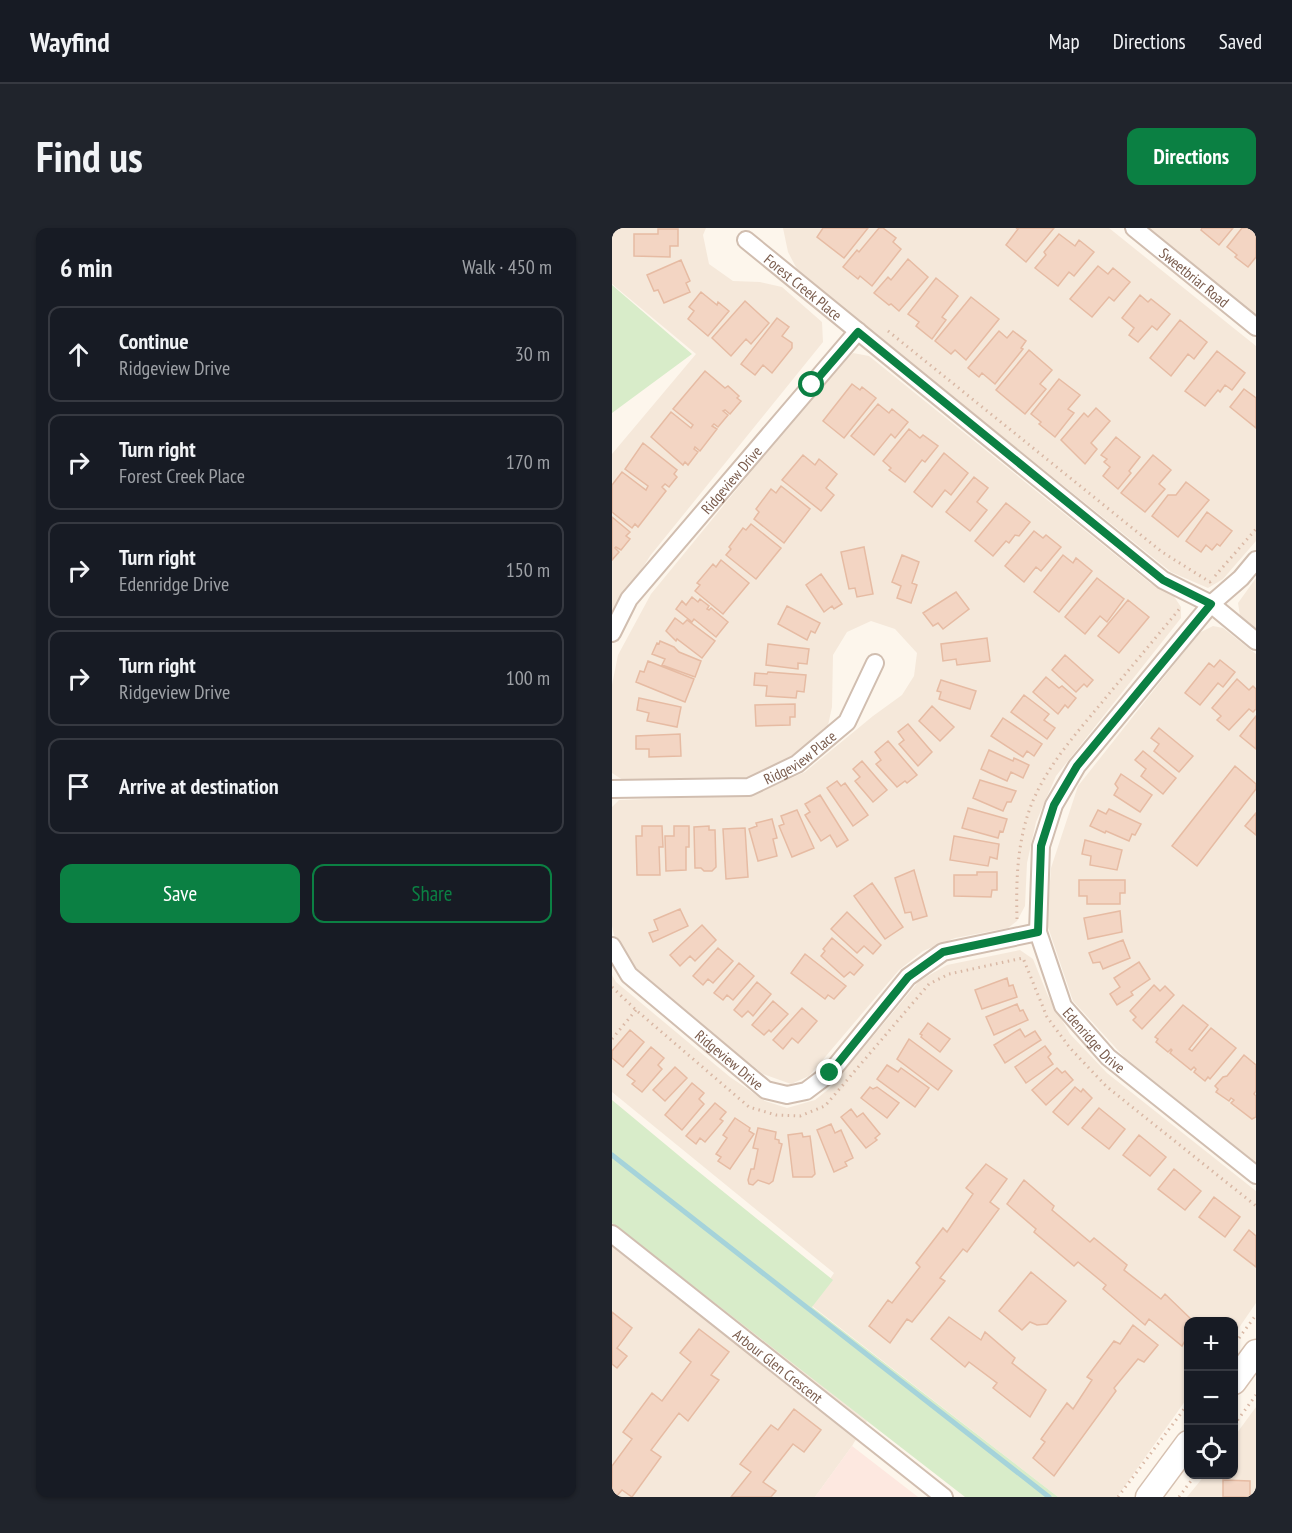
<!DOCTYPE html>
<html lang="en">
<head>
<meta charset="utf-8">
<style>
	:root { --surface:#171b24; --page:#20242c; --text:#f1f3f6; --muted:#9ea1a6; --line:#363941; --accent:#0b8043 }
	body { margin:0; font-family:"PT Sans Narrow",sans-serif; background:var(--page); color:var(--text) }
	.controls { position:absolute; right:18px; bottom:18px; display:grid; overflow:hidden; border-radius:12px; box-shadow:0 2px 4px #0004 }
	.controls button { width:54px; height:54px; display:grid; place-items:center; padding:0; border:0; border-bottom:2px solid var(--line); background:var(--surface); color:var(--text); font:30px sans-serif }
	.stop { position:absolute; width:18px; height:18px; margin:-14px; border:4px solid #0b8043; border-radius:50%; background:#fff }
	.stop.end { background:#0b8043; border-color:#fff; box-shadow:0 2px 6px #0008 }
	.list { margin:0; padding:0; list-style:none }
	h2 { display:flex; justify-content:space-between; align-items:center; height:78px; margin:0; padding:0 24px; font-size:26px }
	h2 small { font-size:20px; font-weight:400; color:var(--muted) }
	.list li { display:grid; grid-template-columns:39px 1fr auto; gap:18px; align-items:center; box-sizing:border-box; height:96px; margin:0 12px 12px; padding:0 12px; border:2px solid var(--line); border-radius:12px }
	.list b { display:block; font-size:22px; white-space:nowrap }
	.list p { margin:0; font-size:20px; white-space:nowrap; color:var(--muted) }
	.list em { font-size:20px; font-style:normal; color:var(--muted) }
	.actions { display:flex; gap:12px; padding:18px 24px }
	.actions a { flex:1; padding:14px 0; border:2px solid var(--accent); border-radius:12px; text-align:center; font-size:21px; color:var(--accent) }
	.actions .main { background:var(--accent); color:#fff }
	.icon { flex:none; width:33px; height:33px; fill:none; stroke:currentColor; stroke-width:2; stroke-linecap:round; stroke-linejoin:round }
	.map { position:relative; flex:none; width:644px; height:1269px; overflow:hidden; border-radius:12px }
	header { display:flex; align-items:center; gap:36px; box-sizing:border-box; height:84px; padding:0 30px; background:var(--surface); border-bottom:2px solid var(--line) }
	header strong { font-size:28px }
	nav { display:flex; gap:33px; margin-inline-start:auto; font-size:21px }
	.intro { display:flex; align-items:center; justify-content:space-between; box-sizing:border-box; height:144px; padding:0 36px }
	h1 { margin:0; font-size:42px }
	.button { padding:15px 27px; border-radius:12px; background:var(--accent); color:#fff; font-size:21px; font-weight:700 }
	main { display:flex; gap:36px; padding:0 36px }
	aside { flex:1; background:var(--surface); border-radius:12px; box-shadow:0 2px 4px #0004 }
	.map>svg:first-child { display:block }
	.residential { fill:#f5e8da }
	.commercial { fill:#fde8e0 }
	.green { fill:#d8ecc9 }
	.lines { fill:none; stroke-linecap:round; stroke-linejoin:round }
	.stream { stroke:#a5d3da; stroke-width:5 }
	.building { fill:#f3d5c3; stroke:#e6bba3; stroke-width:1.5 }
	.street-casing { stroke:#d1beb0; stroke-width:20 }
	.secondary-casing { stroke:#d6c0b0; stroke-width:27 }
	.path { stroke:#d9b8a5; stroke-width:3; stroke-dasharray:1.5 4.5; stroke-linecap:butt }
	.street { stroke:#fff; stroke-width:16 }
	.secondary { stroke:#fff; stroke-width:24 }
	.route { stroke:#0b8043; stroke-width:8 }
	.labels { text-anchor:middle; dominant-baseline:central; stroke-width:6; stroke-linejoin:round; paint-order:stroke }
	.street-label { font-size:15px; fill:#7a5c4d; stroke:#fffaf3 }
</style>
</head>
<body>
<header>
<strong>Wayfind</strong>
<nav><a>Map</a><a>Directions</a><a>Saved</a></nav>
</header>
<div class="intro"><h1>Find us</h1><a class="button">Directions</a></div>
<main>
<aside>
<h2>6 min<small>Walk · 450 m</small></h2>
<ul class="list">
<li><svg class="icon" aria-label="ahead" viewBox="0 0 24 24"><path d="M12 20V5M6 11l6-6 6 6"/></svg><div><b>Continue</b><p>Ridgeview Drive</p></div><em>30 m</em></li>
<li><svg class="icon" aria-label="right" viewBox="0 0 24 24"><path d="M7 20v-9h11M14 6l5 5-5 5"/></svg><div><b>Turn right</b><p>Forest Creek Place</p></div><em>170 m</em></li>
<li><svg class="icon" aria-label="right" viewBox="0 0 24 24"><path d="M7 20v-9h11M14 6l5 5-5 5"/></svg><div><b>Turn right</b><p>Edenridge Drive</p></div><em>150 m</em></li>
<li><svg class="icon" aria-label="right" viewBox="0 0 24 24"><path d="M7 20v-9h11M14 6l5 5-5 5"/></svg><div><b>Turn right</b><p>Ridgeview Drive</p></div><em>100 m</em></li>
<li><svg class="icon" aria-label="arrive" viewBox="0 0 24 24"><path d="M6 21V4h12l-3 4 3 4H6"/></svg><div><b>Arrive at destination</b></div></li>
</ul>
<div class="actions"><a class="main">Save</a><a>Share</a></div>
</aside>
<div class="map">
<svg width="644" height="1269" viewBox="0 0 644 1269">
	<rect width="100%" height="100%" fill="#fdf6ec"/>
	<path class="residential" d="M 0,0 L 94,0 L 91,7 L 97,36 L 121,53 L 148,54 L 170,59 L 210,94 L 211,114 L 38,328 L 0,389 L 0,226 L 84,126 L 0,56 Z
		M 171,0 L 497,0 L 644,118 L 644,313 L 611,351 L 596,360 L 559,344 L 187,45 L 176,24 Z
		M 535,0 L 644,0 L 644,88 Z
		M 241,125 L 257,128 L 538,355 L 561,367 L 569,379 L 569,390 L 444,548 L 424,594 L 415,635 L 413,678 L 405,693 L 396,700 L 343,710 L 311,723 L 287,742 L 197,848 L 179,856 L 151,846 L 51,765 L 20,737 L 2,707 L 0,698 L 0,579 L 7,572 L 141,567 L 193,544 L 261,488 L 290,467 L 302,448 L 305,425 L 283,401 L 259,393 L 235,404 L 221,427 L 220,479 L 215,502 L 162,542 L 126,552 L 14,554 L 0,545 L 0,457 L 6,427 L 39,366 L 225,139 Z
		M 644,350 L 644,401 L 628,388 L 626,375 Z
		M 601,398 L 611,400 L 644,426 L 644,935 L 513,830 L 461,773 L 435,696 L 439,640 L 466,558 L 587,405 Z
		M 408,722 L 421,731 L 436,768 L 458,806 L 495,845 L 644,963 L 644,1075 L 622,1107 L 622,1094 L 576,1094 L 576,1169 L 505,1269 L 446,1269 L 200,1078 L 222,1045 L 0,864 L 0,747 L 4,754 L 118,849 L 153,873 L 175,880 L 203,872 L 218,860 L 307,753 L 335,737 Z
		M 0,993 L 255,1193 L 240,1218 L 203,1269 L 0,1269 Z
		M 644,1179 L 644,1269 L 575,1269 L 593,1247 L 622,1246 L 622,1209 Z"/>
	<path class="commercial" d="M 240,1218 L 306,1269 L 203,1269 Z"/>
	<path class="green" d="M 0,57 L 80,126 L 0,185 Z
		M 0,872 L 77,936 L 221,1052 L 200,1079 L 446,1269 L 353,1269 L 0,995 Z"/>
	<g class="lines">
		<path class="stream" d="M 0,927 L 437,1269"/>
	</g>
	<path class="building" d="M 211,0 L 256,0 L 232,30 L 205,9 Z
		M 267,0 L 271,0 L 284,10 L 281,14 L 289,21 L 260,58 L 248,48 L 246,51 L 231,39 L 245,22 L 247,24 Z
		M 404,0 L 442,0 L 414,34 L 394,17 L 406,1 Z
		M 590,0 L 621,0 L 607,17 L 589,2 Z
		M 630,0 L 644,0 L 644,29 L 636,39 L 623,29 L 625,27 L 615,19 Z
		M 46,1 L 66,1 L 66,18 L 58,18 L 58,29 L 22,28 L 22,6 L 46,6 Z
		M 447,6 L 463,18 L 467,12 L 482,24 L 462,48 L 457,44 L 446,58 L 423,40 L 434,27 L 432,24 Z
		M 296,31 L 316,49 L 287,83 L 279,76 L 277,77 L 262,65 L 276,49 L 279,52 Z
		M 69,32 L 78,53 L 74,55 L 78,64 L 52,75 L 46,62 L 42,63 L 35,47 Z
		M 486,38 L 496,46 L 501,40 L 518,54 L 502,73 L 497,69 L 480,89 L 458,71 Z
		M 324,50 L 346,68 L 330,89 L 334,92 L 320,111 L 304,98 L 307,94 L 296,86 Z
		M 89,64 L 105,77 L 106,74 L 117,83 L 96,108 L 76,91 L 82,83 L 77,79 Z
		M 528,67 L 536,74 L 539,71 L 558,86 L 545,102 L 540,98 L 526,114 L 517,107 L 522,100 L 510,90 Z
		M 359,69 L 387,91 L 354,132 L 343,122 L 339,126 L 323,113 Z
		M 133,73 L 157,95 L 139,116 L 134,111 L 119,128 L 100,110 Z
		M 165,90 L 177,99 L 170,108 L 180,115 L 180,120 L 160,145 L 151,137 L 143,147 L 129,136 Z
		M 568,92 L 595,114 L 582,131 L 576,126 L 559,148 L 538,130 Z
		M 387,103 L 395,110 L 401,103 L 414,113 L 409,120 L 411,121 L 383,156 L 370,145 L 367,149 L 356,140 Z
		M 417,122 L 440,142 L 428,156 L 434,161 L 413,186 L 384,162 Z
		M 605,123 L 633,145 L 620,162 L 613,157 L 608,164 L 606,162 L 593,178 L 573,163 Z
		M 93,143 L 113,160 L 116,158 L 127,168 L 125,170 L 129,173 L 118,186 L 113,182 L 111,183 L 116,187 L 106,199 L 102,196 L 100,198 L 105,201 L 88,223 L 83,219 L 82,221 L 86,224 L 76,237 L 73,234 L 71,237 L 39,209 L 59,184 L 79,200 L 81,197 L 61,181 Z
		M 447,151 L 468,167 L 456,181 L 462,185 L 443,209 L 427,196 L 429,194 L 419,186 Z
		M 240,156 L 248,162 L 250,159 L 264,170 L 232,210 L 211,193 Z
		M 632,161 L 644,170 L 644,200 L 618,179 Z
		M 266,176 L 277,185 L 280,181 L 296,194 L 283,210 L 279,206 L 262,227 L 239,208 Z
		M 484,180 L 498,193 L 479,215 L 485,221 L 473,236 L 449,212 L 472,185 L 476,189 Z
		M 297,201 L 308,210 L 311,207 L 326,218 L 313,234 L 310,232 L 293,254 L 277,242 L 279,240 L 271,233 Z
		M 504,209 L 528,229 L 517,243 L 519,245 L 506,261 L 491,248 L 498,239 L 492,234 L 495,231 L 489,227 Z
		M 31,215 L 65,242 L 62,246 L 65,249 L 57,259 L 53,256 L 50,259 L 54,263 L 26,299 L 23,296 L 20,300 L 0,284 L 0,257 L 10,244 L 34,262 L 36,258 L 13,241 Z
		M 332,225 L 356,245 L 339,267 L 333,262 L 320,279 L 302,264 Z
		M 191,227 L 203,237 L 207,231 L 225,246 L 214,260 L 222,267 L 209,283 L 170,252 Z
		M 541,227 L 559,242 L 547,256 L 553,261 L 533,284 L 509,265 Z
		M 362,249 L 376,260 L 365,274 L 375,282 L 358,303 L 334,284 Z
		M 574,254 L 597,272 L 566,309 L 540,288 L 556,267 L 564,267 Z
		M 169,258 L 198,281 L 172,315 L 142,291 L 147,284 L 144,281 L 159,261 L 164,265 Z
		M 394,275 L 418,294 L 407,308 L 403,307 L 397,315 L 394,313 L 381,328 L 363,313 Z
		M 595,284 L 620,303 L 608,318 L 605,316 L 600,322 L 594,317 L 589,324 L 574,313 Z
		M 0,289 L 18,304 L 14,308 L 18,311 L 9,322 L 4,319 L 3,320 L 7,324 L 0,332 Z
		M 139,296 L 169,320 L 144,351 L 114,327 L 119,321 L 117,319 L 131,300 L 134,302 Z
		M 422,303 L 431,310 L 434,307 L 449,319 L 429,343 L 424,339 L 412,354 L 393,338 Z
		M 252,319 L 261,366 L 245,369 L 243,360 L 237,361 L 229,324 Z
		M 290,327 L 307,334 L 300,355 L 305,357 L 299,375 L 285,370 L 289,358 L 280,354 Z
		M 451,327 L 461,335 L 464,330 L 480,343 L 447,384 L 422,364 Z
		M 109,332 L 137,355 L 111,386 L 83,363 L 88,357 L 85,355 L 101,336 L 104,339 Z
		M 209,346 L 230,376 L 222,381 L 220,378 L 212,384 L 194,357 Z
		M 485,350 L 512,371 L 495,394 L 488,388 L 473,406 L 453,389 Z
		M 344,364 L 357,381 L 331,401 L 326,395 L 321,398 L 311,385 Z
		M 80,369 L 86,374 L 88,371 L 97,378 L 95,381 L 97,382 L 99,380 L 116,394 L 104,409 L 82,391 L 80,394 L 64,381 L 70,373 L 74,377 Z
		M 516,372 L 537,389 L 507,425 L 486,408 Z
		M 175,378 L 208,395 L 203,405 L 199,403 L 195,412 L 166,396 Z
		M 63,390 L 71,396 L 75,392 L 103,413 L 90,430 L 65,411 L 64,413 L 54,403 Z
		M 375,410 L 378,433 L 345,437 L 344,431 L 331,433 L 329,416 Z
		M 48,413 L 62,419 L 67,424 L 89,433 L 83,449 L 50,437 L 53,431 L 40,426 L 45,415 L 47,416 Z
		M 156,416 L 197,421 L 195,436 L 186,435 L 186,441 L 154,437 Z
		M 453,427 L 481,452 L 475,459 L 472,456 L 464,464 L 440,442 Z
		M 608,432 L 623,444 L 611,459 L 606,455 L 588,477 L 573,465 L 597,435 L 602,439 Z
		M 36,433 L 82,451 L 73,474 L 24,454 L 28,443 L 32,444 Z
		M 156,444 L 194,447 L 192,464 L 185,463 L 184,470 L 154,468 L 155,458 L 142,457 L 143,445 L 155,446 Z
		M 434,449 L 447,460 L 450,458 L 464,470 L 456,480 L 453,477 L 446,486 L 421,464 Z
		M 625,451 L 637,462 L 641,458 L 644,461 L 644,481 L 641,484 L 637,481 L 617,502 L 605,492 L 609,488 L 600,480 Z
		M 329,452 L 364,463 L 358,481 L 327,471 L 329,464 L 325,463 Z
		M 412,467 L 437,486 L 432,492 L 443,500 L 435,511 L 399,484 Z
		M 27,470 L 69,479 L 65,499 L 35,493 L 37,485 L 25,482 Z
		M 183,476 L 183,489 L 178,489 L 178,497 L 144,498 L 143,477 Z
		M 320,478 L 342,499 L 328,513 L 307,493 Z
		M 644,488 L 644,521 L 628,508 Z
		M 391,490 L 430,516 L 422,528 L 415,523 L 411,529 L 379,508 Z
		M 296,496 L 320,524 L 306,538 L 287,516 L 292,512 L 286,504 Z
		M 547,500 L 581,528 L 567,544 L 542,523 L 547,516 L 539,510 Z
		M 68,506 L 69,528 L 37,529 L 37,521 L 24,521 L 24,508 Z
		M 276,513 L 305,547 L 295,555 L 293,553 L 285,559 L 264,536 L 269,532 L 263,524 Z
		M 377,522 L 401,533 L 402,530 L 417,537 L 411,550 L 399,544 L 395,553 L 369,541 Z
		M 531,523 L 564,550 L 551,566 L 529,548 L 534,541 L 523,532 Z
		M 250,533 L 275,562 L 261,574 L 243,553 L 248,549 L 241,541 Z
		M 623,538 L 644,556 L 644,561 L 585,638 L 560,618 Z
		M 509,546 L 540,567 L 528,584 L 502,567 L 506,560 L 503,556 Z
		M 368,552 L 404,563 L 399,574 L 395,574 L 391,583 L 361,570 Z
		M 225,553 L 229,558 L 233,555 L 256,587 L 241,598 L 215,560 Z
		M 208,567 L 236,612 L 225,619 L 218,607 L 209,613 L 193,587 L 198,584 L 193,576 Z
		M 356,580 L 395,591 L 391,604 L 388,603 L 386,610 L 350,600 Z
		M 497,581 L 529,596 L 523,607 L 520,606 L 517,613 L 494,603 L 493,605 L 478,598 L 486,582 L 494,586 Z
		M 185,582 L 202,620 L 180,629 L 167,598 L 172,596 L 169,588 Z
		M 644,585 L 644,607 L 633,598 Z
		M 160,591 L 165,610 L 161,611 L 165,628 L 146,633 L 137,601 L 145,598 L 144,595 Z
		M 30,598 L 50,598 L 51,619 L 47,619 L 48,647 L 25,647 L 24,608 L 30,608 Z
		M 62,598 L 77,598 L 77,619 L 74,619 L 74,642 L 54,643 L 53,608 L 62,608 Z
		M 97,598 L 97,602 L 103,602 L 104,639 L 100,643 L 92,643 L 89,640 L 83,640 L 82,599 Z
		M 133,600 L 136,649 L 114,651 L 111,601 Z
		M 342,608 L 387,616 L 385,631 L 378,629 L 376,638 L 338,632 Z
		M 473,612 L 510,622 L 505,642 L 478,637 L 479,628 L 470,626 Z
		M 302,642 L 315,688 L 301,692 L 299,684 L 293,685 L 283,650 Z
		M 365,644 L 385,644 L 385,662 L 380,662 L 379,669 L 342,668 L 342,647 L 365,647 Z
		M 467,652 L 513,652 L 513,665 L 508,665 L 508,676 L 475,676 L 475,668 L 467,668 Z
		M 260,655 L 291,699 L 273,711 L 242,668 Z
		M 68,681 L 76,698 L 41,714 L 37,705 L 46,702 L 42,692 Z
		M 508,683 L 510,704 L 476,711 L 472,690 Z
		M 235,684 L 269,717 L 261,726 L 252,718 L 245,725 L 219,701 Z
		M 90,697 L 104,712 L 83,733 L 78,728 L 68,738 L 58,727 Z
		M 220,710 L 251,737 L 242,747 L 238,744 L 232,749 L 209,728 L 213,723 L 211,721 Z
		M 511,712 L 518,730 L 491,741 L 488,734 L 481,735 L 477,725 Z
		M 106,720 L 121,733 L 101,755 L 96,751 L 91,757 L 81,748 Z
		M 193,726 L 234,758 L 222,771 L 216,767 L 213,771 L 179,745 Z
		M 527,734 L 538,751 L 519,764 L 521,767 L 505,777 L 498,766 L 508,759 L 502,750 Z
		M 127,735 L 142,748 L 121,772 L 115,767 L 111,772 L 102,765 Z
		M 395,750 L 397,758 L 401,757 L 405,769 L 370,781 L 363,762 Z
		M 145,754 L 159,766 L 141,788 L 136,783 L 130,789 L 122,782 Z
		M 542,757 L 548,763 L 553,758 L 562,767 L 530,801 L 521,792 L 524,789 L 518,783 Z
		M 161,773 L 176,786 L 159,804 L 157,802 L 152,807 L 140,797 Z
		M 405,776 L 408,783 L 411,782 L 416,792 L 382,807 L 374,789 Z
		M 571,777 L 596,797 L 577,821 L 580,823 L 599,800 L 624,820 L 598,851 L 596,849 L 593,853 L 582,844 L 584,841 L 582,839 L 579,842 L 558,825 L 560,822 L 559,821 L 556,824 L 544,814 L 546,811 L 543,809 Z
		M 190,780 L 205,793 L 186,815 L 180,810 L 171,821 L 161,812 Z
		M 316,795 L 338,811 L 328,824 L 309,809 L 310,807 L 308,806 Z
		M 408,801 L 413,809 L 423,803 L 429,812 L 393,835 L 382,817 Z
		M 18,802 L 32,814 L 11,839 L 0,830 L 0,823 Z
		M 297,811 L 340,843 L 326,862 L 285,831 Z
		M 433,818 L 439,826 L 436,829 L 441,836 L 414,855 L 403,839 Z
		M 39,819 L 52,830 L 46,837 L 50,841 L 30,864 L 20,856 L 23,853 L 15,847 Z
		M 632,827 L 644,837 L 644,863 L 642,866 L 644,868 L 644,889 L 640,891 L 619,875 L 622,872 L 619,870 L 617,873 L 604,864 L 606,861 L 603,858 L 611,849 L 615,848 Z
		M 275,837 L 286,844 L 289,840 L 317,860 L 303,879 L 265,851 Z
		M 63,839 L 75,850 L 53,873 L 41,862 Z
		M 445,840 L 450,845 L 453,843 L 461,852 L 434,877 L 420,862 Z
		M 80,855 L 92,865 L 87,871 L 92,876 L 70,902 L 53,887 Z
		M 258,859 L 261,861 L 265,859 L 287,875 L 275,890 L 249,870 Z
		M 463,859 L 469,864 L 471,861 L 480,870 L 456,897 L 441,884 Z
		M 103,875 L 114,884 L 108,891 L 111,893 L 93,914 L 88,910 L 84,916 L 74,908 Z
		M 487,880 L 513,901 L 497,921 L 470,900 Z
		M 239,881 L 245,889 L 251,885 L 268,906 L 263,910 L 265,912 L 254,920 L 229,889 Z
		M 123,890 L 138,900 L 137,903 L 142,906 L 118,941 L 106,933 L 109,929 L 104,926 L 115,910 L 111,907 Z
		M 219,896 L 223,905 L 229,902 L 241,930 L 233,934 L 235,938 L 222,944 L 205,902 Z
		M 146,900 L 164,904 L 163,911 L 167,912 L 167,915 L 170,916 L 161,953 L 157,956 L 146,952 L 141,957 L 137,956 L 136,952 L 139,941 L 142,941 L 146,921 L 141,920 Z
		M 190,905 L 191,909 L 198,908 L 203,946 L 200,949 L 181,949 L 176,907 Z
		M 527,907 L 554,929 L 538,948 L 511,927 Z
		M 374,936 L 395,951 L 378,974 L 387,981 L 355,1024 L 351,1021 L 328,1050 L 333,1053 L 300,1094 L 295,1091 L 278,1115 L 257,1098 L 276,1072 L 280,1075 L 308,1039 L 304,1035 L 331,1000 L 335,1004 L 361,966 L 354,960 Z
		M 562,941 L 589,963 L 573,982 L 546,961 Z
		M 412,952 L 442,978 L 440,982 L 478,1014 L 482,1010 L 515,1037 L 512,1042 L 549,1071 L 553,1066 L 582,1094 L 576,1094 L 576,1107 L 570,1118 L 537,1091 L 533,1097 L 491,1061 L 494,1057 L 466,1034 L 462,1038 L 422,1004 L 424,1001 L 395,976 Z
		M 602,969 L 628,989 L 613,1009 L 587,989 Z
		M 637,1002 L 644,1008 L 644,1039 L 622,1022 Z
		M 419,1044 L 454,1073 L 435,1096 L 425,1097 L 418,1094 L 410,1102 L 387,1083 Z
		M 0,1084 L 20,1100 L 5,1120 L 15,1128 L 5,1140 L 0,1136 Z
		M 337,1089 L 369,1112 L 373,1104 L 403,1130 L 400,1135 L 434,1162 L 418,1189 L 381,1160 L 385,1155 L 357,1134 L 353,1139 L 319,1111 Z
		M 521,1097 L 546,1117 L 532,1134 L 526,1131 L 502,1160 L 504,1163 L 442,1248 L 421,1230 L 433,1214 L 429,1211 L 455,1175 L 461,1181 L 480,1152 L 475,1149 L 502,1113 L 508,1116 Z
		M 87,1101 L 117,1124 L 99,1147 L 107,1152 L 76,1193 L 67,1185 L 39,1222 L 49,1229 L 20,1269 L 10,1262 L 4,1269 L 0,1269 L 0,1238 L 20,1211 L 11,1204 L 40,1165 L 50,1173 L 79,1134 L 68,1125 Z
		M 182,1181 L 209,1202 L 192,1224 L 181,1216 L 151,1254 L 164,1263 L 159,1269 L 119,1269 L 139,1244 L 128,1236 L 159,1197 L 166,1202 Z
		M 611,1252 L 638,1253 L 638,1269 L 611,1269 Z"/>
	<g class="lines">
		<defs>
			<g id="street">
				<path id="s1" d="M 522,0 L 644,99"/>
				<path id="s2" d="M 134,12 L 551,352 L 599,376 L 644,413"/>
				<path id="s3" d="M 644,332 L 629,350 L 599,376 L 465,538 L 442,577 L 429,618 L 426,704 L 451,778 L 496,829 L 644,947"/>
				<path id="s4" d="M 0,405 L 17,371 L 246,103"/>
				<path id="s5" d="M 0,561 L 137,559 L 185,536 L 235,494 L 263,435"/>
				<path id="s6" d="M 0,718 L 17,747 L 154,862 L 175,867 L 194,863 L 218,845 L 296,749 L 331,724 L 426,704"/>
				<path id="s7" d="M 0,1006 L 332,1269"/>
			</g>
			<path id="secondary" d="M 622,1154 L 644,1124
				M 536,1269 L 576,1215"/>
		</defs>
		<use href="#street" class="street-casing"/>
		<use href="#secondary" class="secondary-casing"/>
		<path class="path" d="M 276,103 L 550,324 L 598,354 L 599,353
			M 603,348 L 644,301
			M 405,691 C 404,654 405,618 417,583 C 431,543 461,509 487,478 C 514,445 542,412 569,379
			M 0,759 L 24,782 L 137,879 L 164,887 L 188,888 L 213,878 L 317,756 L 337,746 L 411,730 L 435,789 L 458,820 L 494,858 L 644,978
			M 0,811 L 24,782
			M 627,1110 L 644,1087
			M 622,1197 L 644,1167
			M 506,1269 L 576,1176
			M 567,1269 L 584,1246"/>
		<use href="#street" class="street"/>
		<use href="#secondary" class="secondary"/>
	</g>
	<g class="lines">
		<path class="route" d="M 200,157 L 246,104 L 551,352 L 599,376 L 465,538 L 442,577 L 429,618 L 426,704 L 331,724 L 296,749 L 218,845"/>
	</g>
	<g class="labels">
		<g class="street-label">
			<text stroke="none"><textPath href="#s1" startOffset="78">Sweetbriar Road</textPath></text>
			<text stroke="none"><textPath href="#s2" startOffset="74">Forest Creek Place</textPath></text>
			<text stroke="none"><textPath href="#s4" startOffset="195">Ridgeview Drive</textPath></text>
			<text stroke="none"><textPath href="#s5" startOffset="196">Ridgeview Place</textPath></text>
			<text stroke="none"><textPath href="#s3" startOffset="572">Edenridge Drive</textPath></text>
			<text stroke="none"><textPath href="#s6" startOffset="165">Ridgeview Drive</textPath></text>
			<text stroke="none"><textPath href="#s7" startOffset="212">Arbour Glen Crescent</textPath></text>
		</g>
	</g>
</svg>
<div class="controls">
<button>+</button>
<button>−</button>
<button><svg class="icon" aria-label="locate" viewBox="0 0 24 24"><circle cx="12" cy="12" r="6"/><path d="M12 2v4M12 18v4M2 12h4M18 12h4"/></svg></button>
</div>
<div class="stop" style="left:200px;top:157px"></div>
<div class="stop end" style="left:218px;top:845px"></div>
</div>
</main>
</body>
</html>
